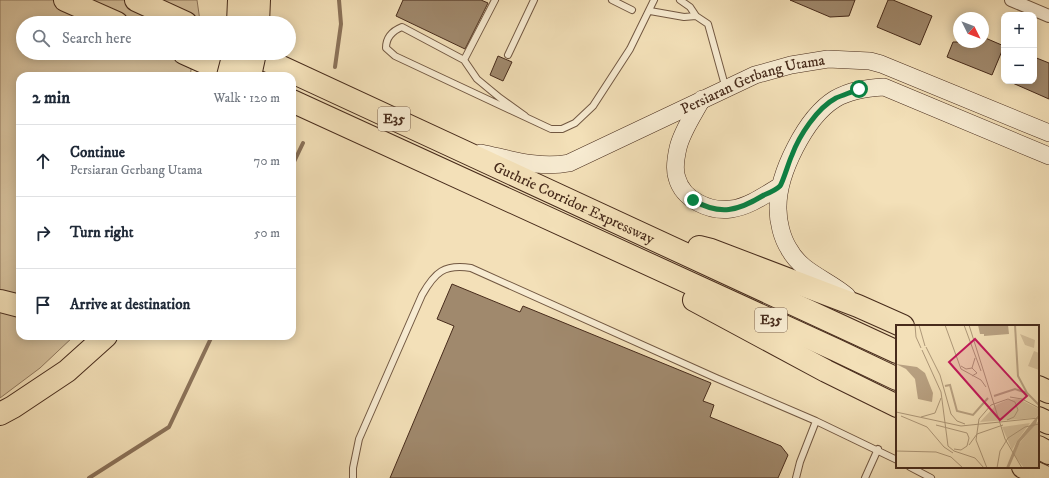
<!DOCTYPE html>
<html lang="en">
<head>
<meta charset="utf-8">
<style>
	:root { --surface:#fff; --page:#f2f2f3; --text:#1f2937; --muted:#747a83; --line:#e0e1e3 }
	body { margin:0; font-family:"IM FELL DW Pica",serif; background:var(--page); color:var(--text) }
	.controls { position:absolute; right:12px; top:12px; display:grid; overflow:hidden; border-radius:8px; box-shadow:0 2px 10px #0003 }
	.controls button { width:36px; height:36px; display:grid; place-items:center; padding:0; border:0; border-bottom:1px solid var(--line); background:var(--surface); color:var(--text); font:20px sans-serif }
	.compass { position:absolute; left:953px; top:12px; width:36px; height:36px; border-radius:50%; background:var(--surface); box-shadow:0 2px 10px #0003; rotate:132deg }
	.stop { position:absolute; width:12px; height:12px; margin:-9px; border:3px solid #0b8043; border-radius:50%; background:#fff }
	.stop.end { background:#0b8043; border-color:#fff; box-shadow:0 1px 4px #0008 }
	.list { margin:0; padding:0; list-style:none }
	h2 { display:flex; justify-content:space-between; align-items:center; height:52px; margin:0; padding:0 16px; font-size:17px }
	h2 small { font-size:13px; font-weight:400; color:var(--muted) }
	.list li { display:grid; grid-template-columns:26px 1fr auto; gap:12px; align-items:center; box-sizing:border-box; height:72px; padding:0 16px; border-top:1px solid var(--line) }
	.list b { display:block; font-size:15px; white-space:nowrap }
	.list p { margin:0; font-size:13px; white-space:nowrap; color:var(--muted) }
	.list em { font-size:13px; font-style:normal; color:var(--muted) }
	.icon { flex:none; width:22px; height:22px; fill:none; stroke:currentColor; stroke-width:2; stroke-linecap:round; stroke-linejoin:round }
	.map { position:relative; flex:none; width:1049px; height:478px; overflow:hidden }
	.search { position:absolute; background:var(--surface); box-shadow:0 2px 10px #0003; left:16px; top:16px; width:280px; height:44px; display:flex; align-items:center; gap:10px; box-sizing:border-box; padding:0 14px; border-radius:22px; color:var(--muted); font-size:15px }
	.panel { position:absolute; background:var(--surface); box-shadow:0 2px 10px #0003; left:16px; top:72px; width:280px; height:268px; border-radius:12px }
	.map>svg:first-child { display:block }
	.green { fill:#d6c19d; stroke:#8e765c }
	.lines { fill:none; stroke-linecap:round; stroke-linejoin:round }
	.stream { stroke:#8b7259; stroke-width:4 }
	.building { fill:#a0896d; stroke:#472b1b }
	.lane-casing { stroke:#725842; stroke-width:8 }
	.street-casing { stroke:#725842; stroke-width:14 }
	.secondary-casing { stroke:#472b1b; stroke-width:18 }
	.highway-casing { stroke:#472b1b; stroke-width:24 }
	.lane { stroke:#f7ebd1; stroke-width:6 }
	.street { stroke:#f7ebd1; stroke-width:12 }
	.secondary { stroke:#f7ebd1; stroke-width:17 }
	.highway { stroke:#f3e0b8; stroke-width:22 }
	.highway-bridge-casing { stroke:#472b1b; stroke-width:24; stroke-linecap:butt }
	.highway-bridge { stroke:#f3e0b8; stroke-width:22 }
	.route { stroke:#0b8043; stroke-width:5 }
	.labels { text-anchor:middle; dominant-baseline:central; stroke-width:3; stroke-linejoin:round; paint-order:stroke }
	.shield { fill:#f7ebd1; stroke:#7c6552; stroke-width:1 }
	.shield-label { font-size:14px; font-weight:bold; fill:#472b1b }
	.street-label { font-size:15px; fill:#472b1b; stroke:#f7ebd1 }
	.inset-river { fill:none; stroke:#b9a283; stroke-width:2 }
	.inset-road { fill:none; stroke:#ae9879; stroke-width:1 }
	.view { fill:#c2185b; fill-opacity:0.15; stroke:#c2185b; stroke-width:2 }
	.inset-edge { fill:none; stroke:#472b1b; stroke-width:2 }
</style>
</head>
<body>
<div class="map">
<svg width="1049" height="478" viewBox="0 0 1049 478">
	<rect width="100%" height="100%" fill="#f3e0b8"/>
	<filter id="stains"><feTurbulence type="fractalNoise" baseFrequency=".005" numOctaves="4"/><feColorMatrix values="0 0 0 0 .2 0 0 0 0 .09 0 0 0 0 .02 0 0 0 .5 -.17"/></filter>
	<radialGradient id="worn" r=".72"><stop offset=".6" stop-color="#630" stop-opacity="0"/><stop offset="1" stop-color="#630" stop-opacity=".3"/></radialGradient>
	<path class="green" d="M 0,0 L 197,0 L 200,21 L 199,23 L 23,23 L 23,53 L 194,53 L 190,76 L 20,76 L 20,336 L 74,336 L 40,368 L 0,398 Z"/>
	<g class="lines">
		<path class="stream" d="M 335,67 L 341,24 L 339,0
			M 292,166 L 303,143
			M 89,478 L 169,427 L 212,336"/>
	</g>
	<path class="building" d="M 403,0 L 481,0 L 488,3 L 465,49 L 396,16 Z
		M 790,0 L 855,0 L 849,16 L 830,17 Z
		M 888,0 L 893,0 L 932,16 L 920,45 L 877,27 Z
		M 983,37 L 1004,46 L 992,75 L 947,57 L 953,42 L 983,42 Z
		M 498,56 L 512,62 L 503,81 L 490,75 Z
		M 1034,57 L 1049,63 L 1049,99 L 1008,81 L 1034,81 Z
		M 452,284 L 520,312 L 523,306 L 711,383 L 703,401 L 714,405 L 710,417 L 781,446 L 788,455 L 778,478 L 390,478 L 454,326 L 437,319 Z"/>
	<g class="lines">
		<defs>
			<path id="lane" d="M 612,0 L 632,10
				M 680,0 L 690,7 L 696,16 L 708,24 L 726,89
				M 650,11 L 684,17 L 696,16
				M 508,55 L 534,0
				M 464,60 L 495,0
				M 525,116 L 500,98 L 477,79 L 464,60 L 402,27 C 392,31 386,37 386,48 L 395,56 L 551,129 L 562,129 L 575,123 L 593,106 L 630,49 L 654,0
				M 910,467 L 931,478
				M 353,478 L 353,468 L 359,439 L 422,295 C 435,272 444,264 471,268 L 716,378 L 816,421 L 897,460
				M 796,478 L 800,462 L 816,421
				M 865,478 L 878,449"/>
			<path id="street" d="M 1011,0 L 1049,16"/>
			<g id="secondary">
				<path d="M 702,99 C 694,114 682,131 678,148 C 676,157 674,170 677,178 C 683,200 710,212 731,209 C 748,207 765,195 780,186"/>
				<path id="s1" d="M 481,153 C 510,159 539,169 569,163 L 755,75 L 791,65 L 828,59 L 870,61 L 881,64 L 1049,133"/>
				<path d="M 847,296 C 829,280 801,272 789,249 C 782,238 778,222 778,209 C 777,174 806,117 835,99 C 850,90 867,88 884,87 L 1049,156"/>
			</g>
			<g id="highway">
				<path d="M 65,0 L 117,23"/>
				<path d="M 136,0 L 186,23"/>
				<path d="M 238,23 L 239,0"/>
				<path d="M 258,23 L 259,0"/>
				<path d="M 184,53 L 235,76"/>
				<path id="s2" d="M 251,53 L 897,352"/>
				<path d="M 292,101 L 836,350 L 897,379"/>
				<path d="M 699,247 L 711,250 L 858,306 L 903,326"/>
				<path d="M 694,300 L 826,371 L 897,406"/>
				<path d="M 0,301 L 20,306"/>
				<path d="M 1038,387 L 1049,392"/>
				<path d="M 0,414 L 13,407 L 67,371 L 106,336"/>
				<path d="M 1038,418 L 1049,423"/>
				<path d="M 1038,447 L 1049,453"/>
				<path d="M 1023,467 L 1047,478"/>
			</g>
		</defs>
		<use href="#lane" class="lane-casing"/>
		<use href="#street" class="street-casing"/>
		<use href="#secondary" class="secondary-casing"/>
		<use href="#highway" class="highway-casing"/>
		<use href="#lane" class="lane"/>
		<use href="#street" class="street"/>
		<use href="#secondary" class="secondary"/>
		<use href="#highway" class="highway"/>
		<defs>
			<path id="highway-bridge" d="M 228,76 L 234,53
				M 250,76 L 255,53"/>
		</defs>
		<use href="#highway-bridge" class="highway-bridge-casing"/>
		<use href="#highway-bridge" class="highway-bridge"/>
	</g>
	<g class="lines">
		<path class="route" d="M 693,200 C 720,216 738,211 764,195 C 769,193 776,190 780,186 C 783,182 789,161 792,155 C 799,136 817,108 836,98 C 843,95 852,92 859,89"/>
	</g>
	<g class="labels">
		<g class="shield">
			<rect x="378" y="107" width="32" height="24" rx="3"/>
			<rect x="755" y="308" width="32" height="24" rx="3"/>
		</g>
		<g class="shield-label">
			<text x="394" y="119">E35</text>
			<text x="771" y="320">E35</text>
		</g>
		<g class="street-label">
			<text stroke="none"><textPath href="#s1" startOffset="290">Persiaran Gerbang Utama</textPath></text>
			<text stroke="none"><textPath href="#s2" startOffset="356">Guthrie Corridor Expressway</textPath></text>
		</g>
	</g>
	<g transform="translate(896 325)">
		<rect width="143" height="143" fill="#f3e0b8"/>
		<path d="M 124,9 L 139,15 L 138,23 L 129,20 ZM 138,26 L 143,28 L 143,45 L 132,41 ZM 123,74 L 143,84 L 143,89 L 139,93 L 84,97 L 100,80 L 111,75 ZM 141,97 L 143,97 L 143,143 L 128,143 L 118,130 L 123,119 ZM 134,98 L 121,116 L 116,125 L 106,102 Z" fill="#d6c19d"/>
		<path d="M 82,0 L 112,0 L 113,9 L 88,11 L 88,9 L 84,9 ZM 0,39 L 21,42 L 29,48 L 37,68 L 36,77 L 22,74 L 19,54 L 10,44 ZM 143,89 L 140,99 L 124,117 L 113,143 L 110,143 L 121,116 Z" fill="#b9a283"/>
		<path class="inset-river" d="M 119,0 L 122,51 L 131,68 L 143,80M 49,61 L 54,60 L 61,86 L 77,90 L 92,73M 98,71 L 119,64 L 131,68"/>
		<path class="inset-road" d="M 19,0 L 20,12 L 25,23M 23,0 L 29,21M 49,0 L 65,44 L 85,55 L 90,62M 68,0 L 85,46M 73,0 L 109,114 L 126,143M 30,22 L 44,50 L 55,89 L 61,96 L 69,99M 26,25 L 45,67 L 52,121 L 58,126 L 79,133 L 88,143M 65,41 L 70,44 L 76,43 L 79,33M 76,51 L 81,48 L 76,43M 114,72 L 126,74 L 143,83M 0,87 L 65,101 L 143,93M 5,91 L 31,102 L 48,122 L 57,128M 25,92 L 39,88 L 45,73M 40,100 L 71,108 L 73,113 L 71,121 L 65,125 L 58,124M 73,120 L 81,109 L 107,100M 0,126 L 40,127 L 55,132 L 67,143M 91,143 L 80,115 L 83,94 L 95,80 L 112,74 L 119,77 L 122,85 L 118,92 L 111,95M 101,143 L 104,126 L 112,113 L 129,102 L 143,99"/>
		<path class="view" d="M 79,14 L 131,71 L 104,95 L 53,37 Z"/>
		<rect width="143" height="143" class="inset-edge"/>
	</g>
	<rect width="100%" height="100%" filter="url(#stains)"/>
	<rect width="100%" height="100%" fill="url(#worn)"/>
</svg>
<div class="controls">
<button>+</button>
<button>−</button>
</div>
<svg class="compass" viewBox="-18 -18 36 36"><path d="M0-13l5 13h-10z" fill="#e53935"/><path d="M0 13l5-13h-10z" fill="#747a83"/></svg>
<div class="stop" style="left:859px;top:89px"></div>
<div class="stop end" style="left:693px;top:200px"></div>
<div class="search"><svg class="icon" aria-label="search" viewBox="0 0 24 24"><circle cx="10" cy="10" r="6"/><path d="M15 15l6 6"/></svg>Search here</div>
<section class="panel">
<h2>2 min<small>Walk · 120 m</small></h2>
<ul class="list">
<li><svg class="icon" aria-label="ahead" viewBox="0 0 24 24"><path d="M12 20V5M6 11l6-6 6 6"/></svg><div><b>Continue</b><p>Persiaran Gerbang Utama</p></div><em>70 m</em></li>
<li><svg class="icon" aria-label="right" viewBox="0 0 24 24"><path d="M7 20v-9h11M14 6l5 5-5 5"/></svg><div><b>Turn right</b></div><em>50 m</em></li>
<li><svg class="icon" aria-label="arrive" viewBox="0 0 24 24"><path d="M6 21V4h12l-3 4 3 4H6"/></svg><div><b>Arrive at destination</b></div></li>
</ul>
</section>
</div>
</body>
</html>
